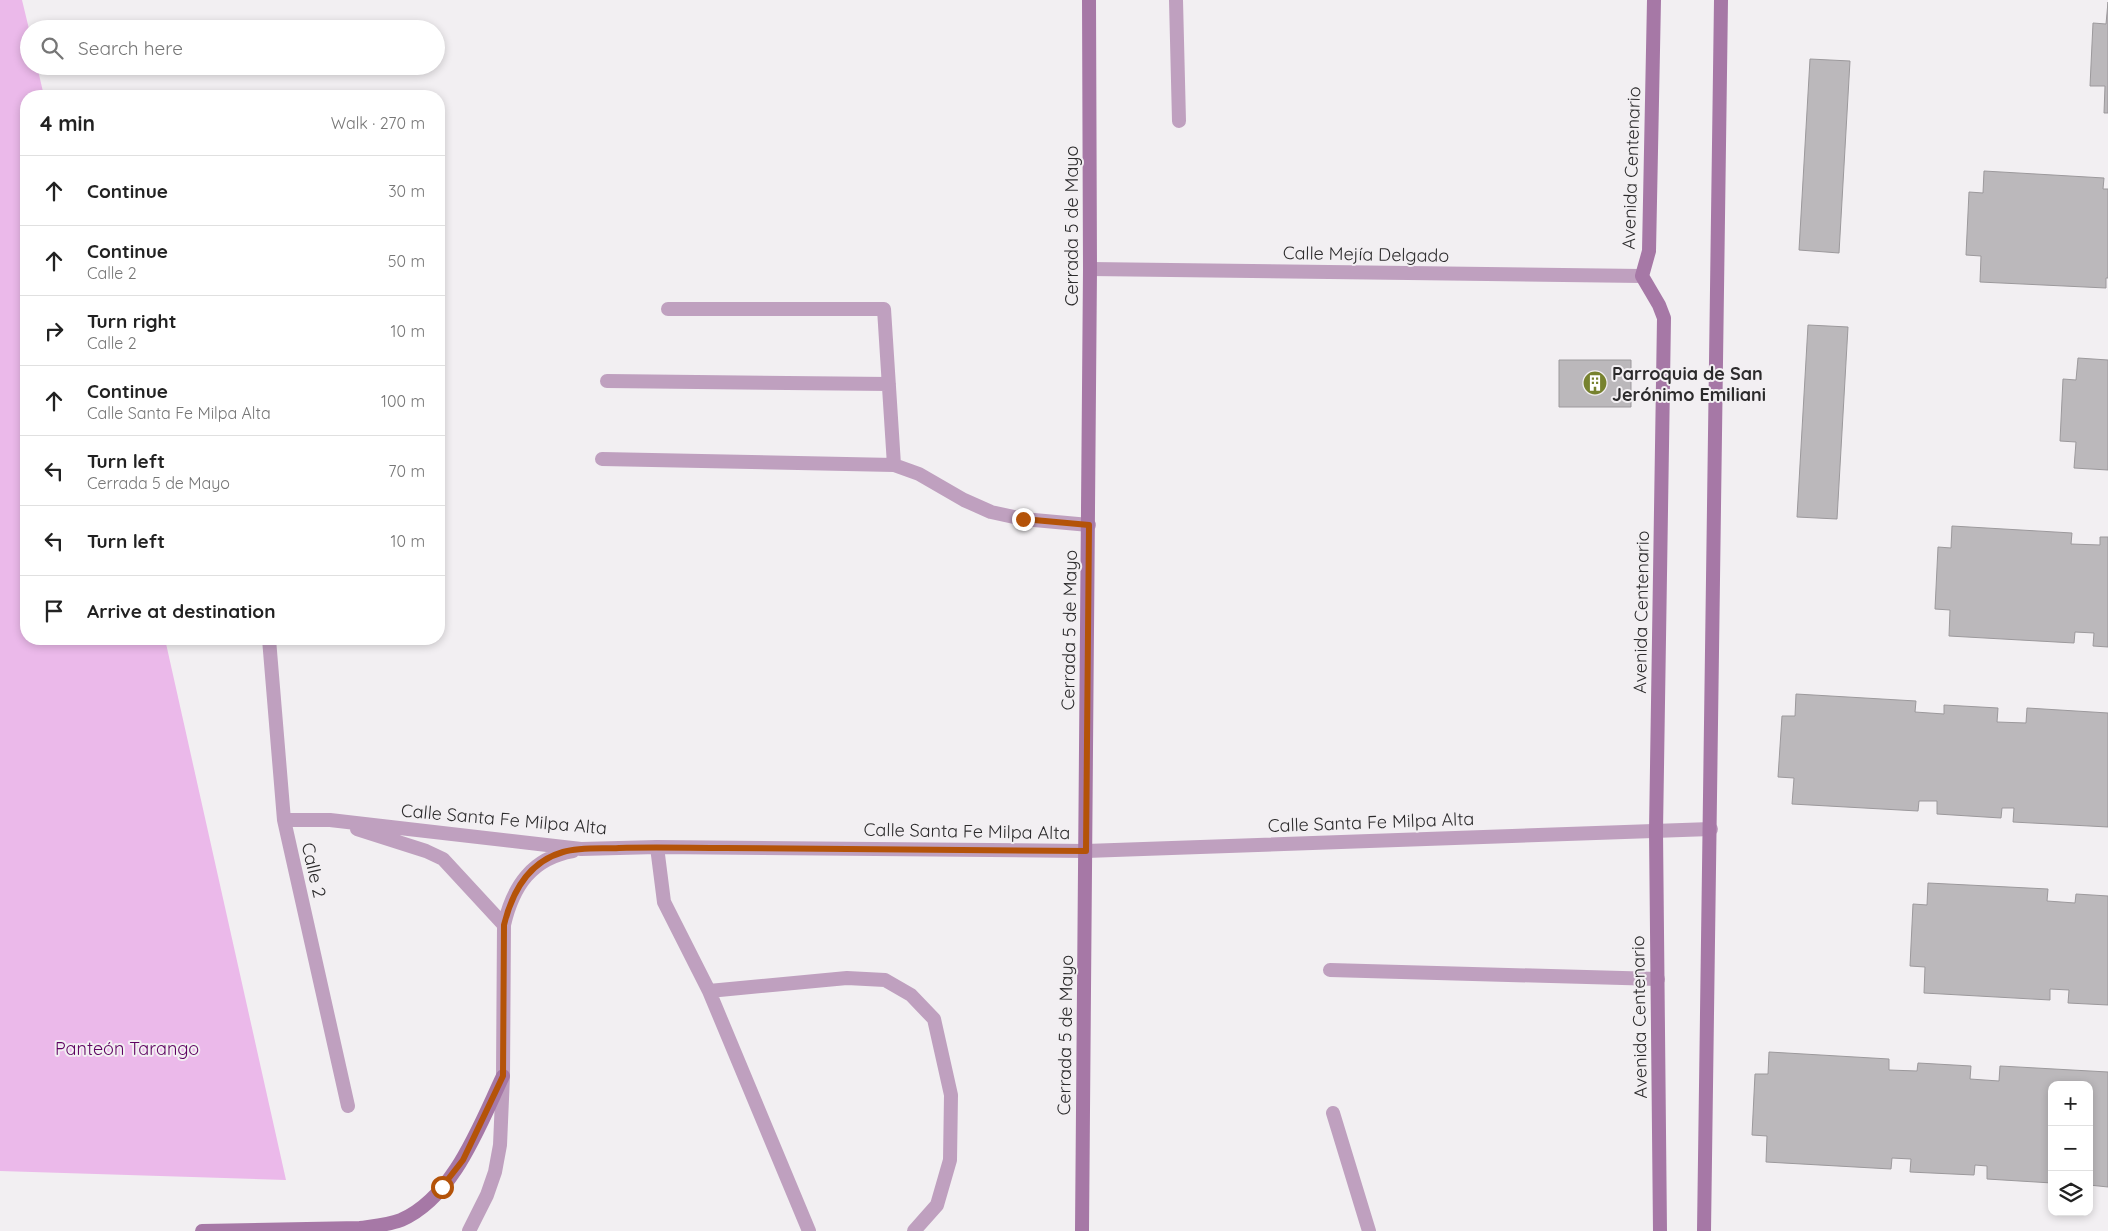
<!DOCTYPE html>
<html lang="en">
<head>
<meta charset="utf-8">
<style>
	:root { --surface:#fff; --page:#f6f6f6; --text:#222; --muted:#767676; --line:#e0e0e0 }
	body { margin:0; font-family:Quicksand,sans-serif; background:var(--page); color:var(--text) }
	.controls { position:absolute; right:15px; bottom:15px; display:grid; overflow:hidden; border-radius:10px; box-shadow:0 2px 8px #0003 }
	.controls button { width:45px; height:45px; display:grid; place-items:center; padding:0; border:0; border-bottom:1px solid var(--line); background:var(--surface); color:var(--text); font:25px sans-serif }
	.stop { position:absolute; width:15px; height:15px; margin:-11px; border:4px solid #b45309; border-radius:50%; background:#fff }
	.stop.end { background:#b45309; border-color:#fff; box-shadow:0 1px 5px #0008 }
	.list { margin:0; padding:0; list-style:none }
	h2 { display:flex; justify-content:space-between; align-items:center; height:65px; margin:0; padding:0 20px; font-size:21px }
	h2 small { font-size:16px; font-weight:400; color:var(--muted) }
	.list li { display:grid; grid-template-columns:32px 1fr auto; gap:15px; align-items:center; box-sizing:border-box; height:70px; padding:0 20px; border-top:1px solid var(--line) }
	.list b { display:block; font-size:19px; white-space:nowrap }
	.list p { margin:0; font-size:16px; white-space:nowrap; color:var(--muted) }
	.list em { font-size:16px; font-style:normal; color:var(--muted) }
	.icon { flex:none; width:28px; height:28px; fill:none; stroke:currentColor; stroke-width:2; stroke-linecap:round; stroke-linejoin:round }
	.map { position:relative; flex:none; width:2108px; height:1231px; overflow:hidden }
	.search { position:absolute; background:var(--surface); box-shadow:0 2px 8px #0003; left:20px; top:20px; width:425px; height:55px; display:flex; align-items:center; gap:12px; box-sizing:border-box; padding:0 18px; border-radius:28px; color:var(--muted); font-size:19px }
	.panel { position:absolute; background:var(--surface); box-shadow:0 2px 8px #0003; left:20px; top:90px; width:425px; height:555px; border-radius:20px }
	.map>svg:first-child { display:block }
	.green { fill:#ebb9ea }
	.building { fill:#bbb8bb; stroke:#9c999c }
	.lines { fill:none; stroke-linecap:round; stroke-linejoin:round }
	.service { stroke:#bfa0bf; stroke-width:14 }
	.minor { stroke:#bfa0bf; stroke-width:14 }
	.tertiary { stroke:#bfa0bf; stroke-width:14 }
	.secondary { stroke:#a678a6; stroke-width:14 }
	.route { stroke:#b45309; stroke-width:6 }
	.labels { text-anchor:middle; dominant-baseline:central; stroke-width:4; stroke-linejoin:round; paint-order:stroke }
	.street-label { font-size:18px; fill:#2c2b2c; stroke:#f2eff2 }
	.poi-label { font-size:18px; font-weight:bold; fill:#2c2b2c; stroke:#f2eff2; text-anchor:start }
	.park-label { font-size:18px; fill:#5e0361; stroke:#f2eff2 }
</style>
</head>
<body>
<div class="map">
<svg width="2108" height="1231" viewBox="0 0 2108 1231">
	<rect width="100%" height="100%" fill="#f2eff2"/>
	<path class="green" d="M 0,0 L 22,0 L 29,29 L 29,66 L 37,66 L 44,96 L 26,96 L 26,639 L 165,639 L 286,1180 L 0,1171 Z"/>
	<path class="building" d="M 2108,2 L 2108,113 L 2104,113 L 2105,86 L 2090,86 L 2093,23 L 2106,24 Z
		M 1810,59 L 1850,61 L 1839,253 L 1799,250 Z
		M 1984,171 L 2104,178 L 2103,189 L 2108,189 L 2108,278 L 2106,278 L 2106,288 L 1980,282 L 1981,256 L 1966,255 L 1969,192 L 1983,193 Z
		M 1808,325 L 1848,327 L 1837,519 L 1797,517 Z
		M 2078,358 L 2108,360 L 2108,470 L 2074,468 L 2076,442 L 2060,441 L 2063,379 L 2076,380 Z
		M 1559,360 L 1631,360 L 1631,407 L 1559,407 Z
		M 1952,526 L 2072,533 L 2071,544 L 2100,545 L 2100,537 L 2108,537 L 2108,647 L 2093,646 L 2094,633 L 2075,632 L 2074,643 L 1949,636 L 1950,610 L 1935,609 L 1938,547 L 1951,548 Z
		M 1796,694 L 1916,701 L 1915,712 L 1944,714 L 1944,705 L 1998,708 L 1997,722 L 2026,723 L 2027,708 L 2108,713 L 2108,827 L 2013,822 L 2014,808 L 2002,808 L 2001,818 L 1937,814 L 1937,801 L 1919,801 L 1918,811 L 1792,804 L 1794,778 L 1778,777 L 1782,716 L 1795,716 Z
		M 1928,883 L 2048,889 L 2047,901 L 2075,903 L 2076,894 L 2108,896 L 2108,1005 L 2068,1003 L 2069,990 L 2050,989 L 2050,1000 L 1924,993 L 1925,967 L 1910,966 L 1913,904 L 1927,905 Z
		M 1769,1052 L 1889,1059 L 1889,1070 L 1917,1071 L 1918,1063 L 1971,1066 L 1970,1079 L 1999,1081 L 2000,1066 L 2108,1072 L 2108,1187 L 2089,1185 L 2089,1085 L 2052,1085 L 2052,1183 L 1987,1179 L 1987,1166 L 1975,1165 L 1974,1175 L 1910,1172 L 1911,1159 L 1892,1158 L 1891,1169 L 1766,1162 L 1767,1136 L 1752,1135 L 1755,1074 L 1768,1074 Z"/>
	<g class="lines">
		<path class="service" d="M 1176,0 L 1179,121
			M 668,309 L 884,309 L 894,465
			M 607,381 L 889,384
			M 602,459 L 894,465 L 919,474 L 964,500 L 991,512 L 1023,519 L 1089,525
			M 657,847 L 664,902 L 709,991 L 809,1231
			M 1330,970 L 1658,979
			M 709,991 L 847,978 L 885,980 L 911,995 L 934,1019 L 951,1095 L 950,1160 L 937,1205 L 914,1231
			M 1333,1113 L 1369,1231"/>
		<path class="minor" d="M 269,639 L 284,820 L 348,1106
			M 284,820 L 330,820 L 581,849 L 657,847 L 1086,851 L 1711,829
			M 357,829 L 426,851 L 443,859 L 504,925
			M 469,1231 L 487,1195 L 495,1172 L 500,1145 L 503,1076 L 504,925 C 513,886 532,858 573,851"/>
		<path class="tertiary" d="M 1090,269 L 1642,276"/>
		<path class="secondary" d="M 1654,0 L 1649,251 L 1642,276 L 1659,305 L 1664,318 L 1656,831 L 1660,1231
			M 202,1231 L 360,1228 C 374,1226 388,1225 401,1220 C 454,1197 480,1124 503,1076
			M 1082,1231 L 1090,269 L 1089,0
			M 1704,1231 L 1721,0"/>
	</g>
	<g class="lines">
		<path class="route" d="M 442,1187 L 463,1160 L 503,1076 L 504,925 C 512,892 528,862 563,852 C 581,847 601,849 619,848 C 655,847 690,848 725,848 C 846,849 966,850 1086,851 L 1089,525 L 1023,519"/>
	</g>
	<defs>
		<symbol id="building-disc" viewBox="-11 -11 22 22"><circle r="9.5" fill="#77822f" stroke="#f2eff2"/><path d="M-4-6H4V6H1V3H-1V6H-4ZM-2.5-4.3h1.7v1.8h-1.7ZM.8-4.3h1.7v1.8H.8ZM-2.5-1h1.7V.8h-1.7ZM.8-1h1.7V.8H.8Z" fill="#fff"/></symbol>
	</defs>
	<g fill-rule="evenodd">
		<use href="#building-disc" x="1581" y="369" width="28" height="28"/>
	</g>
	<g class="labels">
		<g class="street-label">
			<text transform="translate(1631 168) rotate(-88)">Avenida Centenario</text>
			<text transform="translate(1071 226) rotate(-90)">Cerrada 5 de Mayo</text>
			<text transform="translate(1366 254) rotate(1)">Calle Mejía Delgado</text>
			<text transform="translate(1641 612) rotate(-89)">Avenida Centenario</text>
			<text transform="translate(1069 630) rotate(-89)">Cerrada 5 de Mayo</text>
			<text transform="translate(504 819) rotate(5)">Calle Santa Fe Milpa Alta</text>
			<text transform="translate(1371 822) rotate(-2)">Calle Santa Fe Milpa Alta</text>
			<text transform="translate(967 831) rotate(1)">Calle Santa Fe Milpa Alta</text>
			<text transform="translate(314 870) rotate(77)">Calle 2</text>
			<text transform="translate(1639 1017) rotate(-91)">Avenida Centenario</text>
			<text transform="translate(1065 1035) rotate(-89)">Cerrada 5 de Mayo</text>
		</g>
		<g class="poi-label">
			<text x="1612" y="373">Parroquia de San<tspan x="1612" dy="21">Jerónimo Emiliani</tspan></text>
		</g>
		<g class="park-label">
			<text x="127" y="1048">Panteón Tarango</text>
		</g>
	</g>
</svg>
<div class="controls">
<button>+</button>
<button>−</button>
<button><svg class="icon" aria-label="layers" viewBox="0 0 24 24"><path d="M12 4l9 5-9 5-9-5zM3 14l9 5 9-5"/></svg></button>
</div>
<div class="stop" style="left:442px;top:1187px"></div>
<div class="stop end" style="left:1023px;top:519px"></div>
<div class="search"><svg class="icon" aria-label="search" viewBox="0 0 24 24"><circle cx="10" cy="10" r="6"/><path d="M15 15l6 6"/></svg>Search here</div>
<section class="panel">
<h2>4 min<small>Walk · 270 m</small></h2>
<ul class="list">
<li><svg class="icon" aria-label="ahead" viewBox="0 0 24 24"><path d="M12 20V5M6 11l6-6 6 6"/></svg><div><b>Continue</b></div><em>30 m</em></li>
<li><svg class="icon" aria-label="ahead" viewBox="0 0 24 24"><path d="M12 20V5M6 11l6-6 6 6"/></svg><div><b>Continue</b><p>Calle 2</p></div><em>50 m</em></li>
<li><svg class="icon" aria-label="right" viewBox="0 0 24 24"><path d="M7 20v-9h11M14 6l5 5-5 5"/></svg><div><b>Turn right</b><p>Calle 2</p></div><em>10 m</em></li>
<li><svg class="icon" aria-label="ahead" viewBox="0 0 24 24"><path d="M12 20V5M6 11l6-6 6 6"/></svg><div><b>Continue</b><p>Calle Santa Fe Milpa Alta</p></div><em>100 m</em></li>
<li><svg class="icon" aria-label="left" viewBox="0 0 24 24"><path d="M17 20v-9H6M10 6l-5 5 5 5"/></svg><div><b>Turn left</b><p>Cerrada 5 de Mayo</p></div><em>70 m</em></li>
<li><svg class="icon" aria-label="left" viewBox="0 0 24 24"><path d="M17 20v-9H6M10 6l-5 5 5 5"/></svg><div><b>Turn left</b></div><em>10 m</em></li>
<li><svg class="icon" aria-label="arrive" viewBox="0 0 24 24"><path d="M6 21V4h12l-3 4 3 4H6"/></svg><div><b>Arrive at destination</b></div></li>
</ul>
</section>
</div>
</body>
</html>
